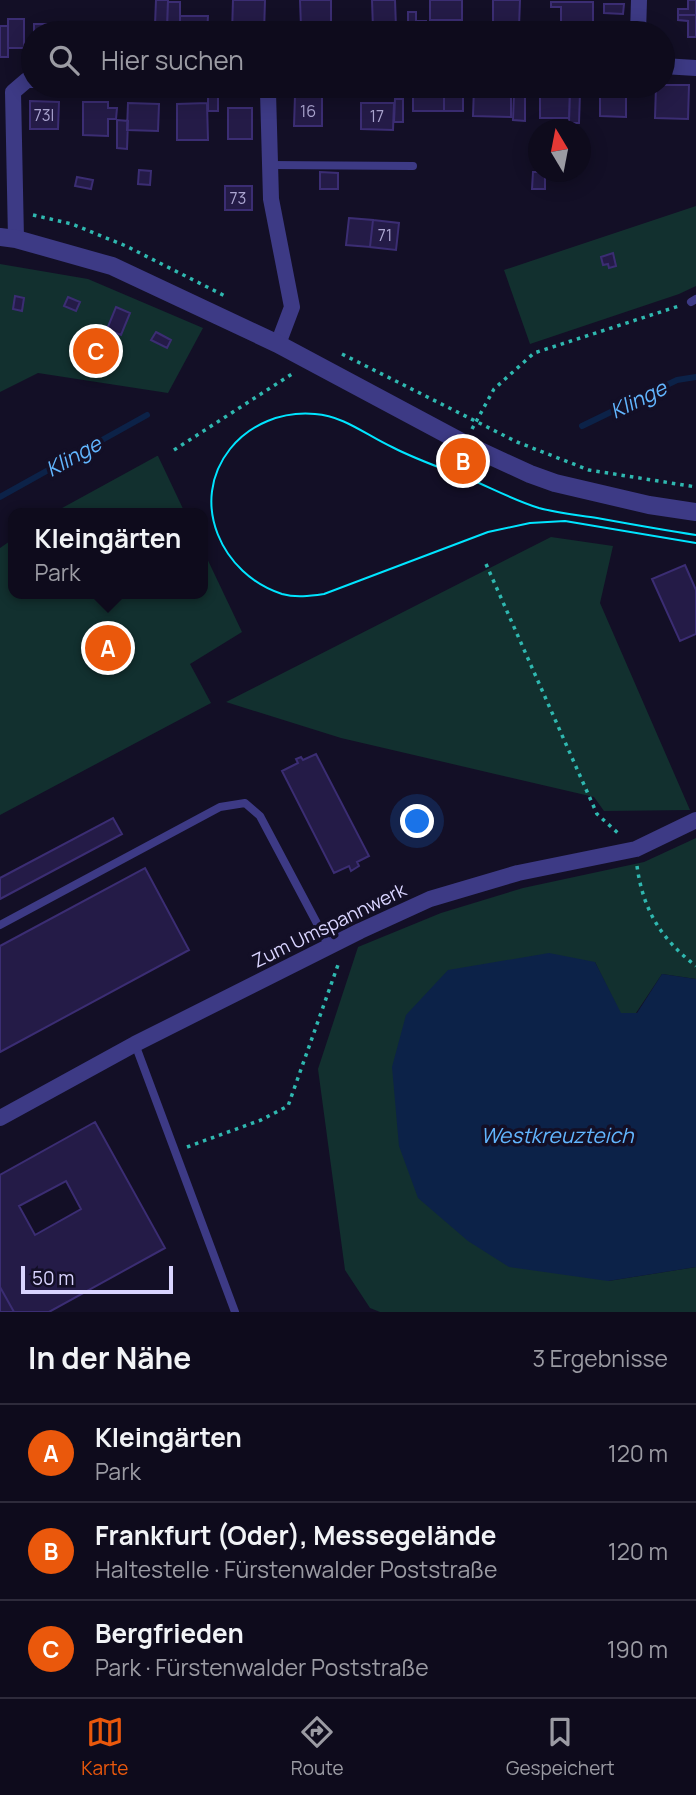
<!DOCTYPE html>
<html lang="de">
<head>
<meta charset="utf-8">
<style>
	:root { --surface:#0e0b1c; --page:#1c1929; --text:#f1f3f6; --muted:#9b9ba3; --line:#2e2b3b; --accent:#ea580c }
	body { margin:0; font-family:Manrope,sans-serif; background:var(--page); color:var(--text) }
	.compass { position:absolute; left:528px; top:119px; width:63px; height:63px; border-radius:50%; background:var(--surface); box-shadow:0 4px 18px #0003; rotate:350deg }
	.scale { position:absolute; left:21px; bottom:18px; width:152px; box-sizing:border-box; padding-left:7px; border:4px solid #d9d4ff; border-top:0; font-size:19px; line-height:24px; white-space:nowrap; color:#d9d4ff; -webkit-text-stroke:5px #130f26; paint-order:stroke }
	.you { position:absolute; left:418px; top:822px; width:24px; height:24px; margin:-18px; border:5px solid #fff; border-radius:50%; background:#1a73e8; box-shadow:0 0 0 10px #1a73e833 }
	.badge { display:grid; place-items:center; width:46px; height:46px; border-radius:50%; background:var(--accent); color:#fff; font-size:23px; font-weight:700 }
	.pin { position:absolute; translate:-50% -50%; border:4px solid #fff; box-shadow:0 2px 7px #0006 }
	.popup { position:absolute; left:8px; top:508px; width:200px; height:91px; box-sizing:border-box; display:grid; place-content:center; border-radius:14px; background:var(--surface); filter:drop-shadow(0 2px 5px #0005); font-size:23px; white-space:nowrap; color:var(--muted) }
	.popup b { font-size:26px; color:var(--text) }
	.popup::after { content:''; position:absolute; left:50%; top:100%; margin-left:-14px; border:14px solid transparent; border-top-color:var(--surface) }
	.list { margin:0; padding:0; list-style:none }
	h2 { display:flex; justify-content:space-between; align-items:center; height:91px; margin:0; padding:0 28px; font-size:30px }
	h2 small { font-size:23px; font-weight:400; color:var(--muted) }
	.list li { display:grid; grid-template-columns:46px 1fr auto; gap:21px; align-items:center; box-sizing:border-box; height:98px; padding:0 28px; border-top:2px solid var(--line) }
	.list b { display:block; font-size:26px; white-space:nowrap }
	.list p { margin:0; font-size:23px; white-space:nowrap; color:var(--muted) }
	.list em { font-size:23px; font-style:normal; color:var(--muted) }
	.icon { flex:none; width:38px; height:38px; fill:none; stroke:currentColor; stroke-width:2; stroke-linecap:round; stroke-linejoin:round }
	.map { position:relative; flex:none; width:696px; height:1312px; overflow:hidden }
	.search { position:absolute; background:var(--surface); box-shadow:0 4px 18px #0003; left:21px; right:21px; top:21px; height:77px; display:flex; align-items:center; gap:18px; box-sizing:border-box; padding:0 24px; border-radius:38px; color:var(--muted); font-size:26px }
	.sheet { height:385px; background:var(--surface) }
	nav { display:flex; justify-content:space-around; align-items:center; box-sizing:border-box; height:98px; border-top:2px solid var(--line); background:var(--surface); font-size:19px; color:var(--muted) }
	nav a { display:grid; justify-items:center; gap:4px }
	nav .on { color:var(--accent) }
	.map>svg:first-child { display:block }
	.green { fill:#12302f }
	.water { fill:#0c2248 }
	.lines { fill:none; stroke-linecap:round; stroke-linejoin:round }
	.stream { stroke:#0c2248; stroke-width:6 }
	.building { fill:#241b47; stroke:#3b2d73; stroke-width:2; fill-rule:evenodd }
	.path { stroke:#2fb8b0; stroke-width:3.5; stroke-dasharray:3.5 5; stroke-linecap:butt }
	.service { stroke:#3d3a85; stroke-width:8 }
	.minor { stroke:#3d3a85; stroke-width:16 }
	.tertiary { stroke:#3d3a85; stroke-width:18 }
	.tram { stroke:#00e5ff; stroke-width:2 }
	.labels { text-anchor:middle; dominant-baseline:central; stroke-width:7; stroke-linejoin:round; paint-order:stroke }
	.number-label { font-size:16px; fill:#aca6d1 }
	.street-label { font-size:19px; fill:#d9d4ff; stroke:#130f26 }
	.water-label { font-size:21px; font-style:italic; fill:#62b6ff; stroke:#130f26 }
</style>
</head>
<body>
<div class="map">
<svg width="696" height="1312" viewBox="0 0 696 1312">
	<rect width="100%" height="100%" fill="#130f26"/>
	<path class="green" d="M 696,206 L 696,286 L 679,294 L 530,344 L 504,270 Z
		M 0,264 L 88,279 L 203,328 L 168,393 L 38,373 L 0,392 Z
		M 158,456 L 185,513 L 53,513 L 157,456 Z
		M 551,537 L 613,546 L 600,603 L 690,810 L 604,811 L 594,797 L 341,738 L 226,702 Z
		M 13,539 L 14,594 L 202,594 L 203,550 L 242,632 L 190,664 L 211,703 L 0,815 L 0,548 Z
		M 696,838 L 696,979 L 662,974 L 636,1013 L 620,1013 L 595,962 L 608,1281 L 696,1267 L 696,1312 L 380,1312 L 370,1308 L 345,1270 L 318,1069 L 358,947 L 441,913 L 523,888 L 644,862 Z"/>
	<path class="water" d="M 549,953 L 595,962 L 621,1013 L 637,1013 L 662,974 L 696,979 L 696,1267 L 608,1281 L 509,1267 L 468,1241 L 418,1198 L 399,1146 L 392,1067 L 406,1015 L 448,970 Z"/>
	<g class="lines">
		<path class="stream" d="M 582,426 L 677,380 L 696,377
			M 0,497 L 147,415"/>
	</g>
	<path class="building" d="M 156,0 L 168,0 L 167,26 L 155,25 Z
		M 233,0 L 265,0 L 264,33 L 232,33 Z
		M 300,0 L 331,0 L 331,27 L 301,27 Z
		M 372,0 L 395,0 L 396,28 L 373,29 Z
		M 430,0 L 462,0 L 462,20 L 430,20 Z
		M 493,0 L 520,0 L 519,27 L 493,27 Z
		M 688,0 L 696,0 L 696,15 L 678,15 L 678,9 L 688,9 Z
		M 168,2 L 180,2 L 180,29 L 167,29 Z
		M 551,2 L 593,2 L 593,24 L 561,24 L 561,7 L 551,7 Z
		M 604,4 L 624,4 L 623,14 L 604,13 Z
		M 408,12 L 416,12 L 416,21 L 426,21 L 426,33 L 408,33 Z
		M 678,15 L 696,15 L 696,37 L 688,37 L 688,21 L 678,20 Z
		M 180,16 L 208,16 L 207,33 L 180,33 Z
		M 8,19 L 24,19 L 24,48 L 8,48 Z
		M 34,24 L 59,24 L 59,33 L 34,33 Z
		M 555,24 L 596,24 L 596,33 L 564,33 L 564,29 L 555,29 Z
		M 128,25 L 157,25 L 157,33 L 128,33 Z
		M 0,26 L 8,26 L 8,57 L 0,57 Z
		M 80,26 L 106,26 L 106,33 L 80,33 Z
		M 663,85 L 689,85 L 688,119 L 655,118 L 656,86 Z
		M 413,86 L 444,86 L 444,111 L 413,111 Z
		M 444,86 L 463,86 L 463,111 L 444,111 Z
		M 540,86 L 570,86 L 569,118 L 540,118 Z
		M 600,86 L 626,86 L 626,117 L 600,116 Z
		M 474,87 L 511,87 L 511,117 L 473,116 Z
		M 514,93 L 525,93 L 525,121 L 513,120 Z
		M 570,93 L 580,93 L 579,123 L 569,123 Z
		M 208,94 L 218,94 L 218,111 L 208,111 Z
		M 295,96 L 322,96 L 322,126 L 294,126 Z
		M 395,99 L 403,99 L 403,122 L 394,122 Z
		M 30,101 L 59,102 L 58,129 L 30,129 Z
		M 83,102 L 108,102 L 108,108 L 117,108 L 116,119 L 108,119 L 108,136 L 83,135 Z
		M 128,103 L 159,104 L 158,131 L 127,130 Z
		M 207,103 L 208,140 L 177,140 L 177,104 Z
		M 361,103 L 394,103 L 393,130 L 361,129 Z
		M 228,108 L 252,108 L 252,139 L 228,139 Z
		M 117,120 L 128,121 L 127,149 L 117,148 Z
		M 139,170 L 151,171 L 150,185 L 138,184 Z
		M 320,172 L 338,173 L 338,189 L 320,189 Z
		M 533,172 L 545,172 L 545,189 L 532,189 Z
		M 77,177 L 93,180 L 91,189 L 75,186 Z
		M 225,186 L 252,186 L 252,210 L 225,210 Z
		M 349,218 L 373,220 L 370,247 L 346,245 Z
		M 373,220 L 399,223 L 396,250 L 370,247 Z
		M 613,253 L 616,266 L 609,268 L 608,264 L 603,265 L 601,257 Z
		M 15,296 L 24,298 L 22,311 L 13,309 Z
		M 68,297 L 80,302 L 76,311 L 64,306 Z
		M 116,307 L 130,313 L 121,335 L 116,333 L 114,338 L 105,334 Z
		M 156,332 L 171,340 L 167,348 L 151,340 Z
		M 685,565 L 696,590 L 696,634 L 680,641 L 652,579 Z
		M 316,754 L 369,856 L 357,862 L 359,866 L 351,871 L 349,866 L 334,873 L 282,771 L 298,763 L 296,759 L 301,757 L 303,760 Z
		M 113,818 L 122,834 L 0,899 L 0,878 Z
		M 145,868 L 189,950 L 0,1052 L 0,946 Z
		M 95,1122 L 165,1248 L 49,1312 L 14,1312 L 0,1287 L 0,1175 ZM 66,1181 L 81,1209 L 35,1235 L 19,1206 Z
		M 0,1287 L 14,1312 L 0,1312 Z"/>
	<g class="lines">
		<path class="path" d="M 33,215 L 72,224 L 126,246 L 225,296
			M 342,354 L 517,442 L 589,470 L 696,487
			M 472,429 L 494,389 L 534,353 L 679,306
			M 174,450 L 295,372
			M 486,564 L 597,814 L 619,834
			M 637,866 C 643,910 661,939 696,966
			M 187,1147 L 261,1120 L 288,1106 L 339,962"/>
		<path class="service" d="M 269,165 L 413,166
			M 691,302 L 696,299
			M 0,925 L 220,807 L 245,803 L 260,816 L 329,946
			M 135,1044 L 235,1312"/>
		<path class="minor" d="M 638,33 L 639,0
			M 663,66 L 696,68
			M 256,86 L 268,92 L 271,199 L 292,307 L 278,344
			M 16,239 L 13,92 L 27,80 L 33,80
			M 0,1118 L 135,1044 L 360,931 L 430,899 L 518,873 L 636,849 L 696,820"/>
		<path class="tertiary" d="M 0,237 L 16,239 L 112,266 L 278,344 L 467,445 L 530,474 L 555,483 L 649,505 L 696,512"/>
		<path class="tram" d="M 696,535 C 663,530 630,524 597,518 C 578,515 557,513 539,508 C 516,501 493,489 470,479 C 444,469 417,460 392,447 C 366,435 344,416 315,414 C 282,411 250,424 230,449 C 188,502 222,575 282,594 C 296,598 310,596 324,594 L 488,532 L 530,523 L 565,521 L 696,543"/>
	</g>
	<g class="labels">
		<g class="number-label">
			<text x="308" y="111">16</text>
			<text x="44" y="115">73I</text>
			<text x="377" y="116">17</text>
			<text x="238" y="198">73</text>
			<text x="385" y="235">71</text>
		</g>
		<g class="street-label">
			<text transform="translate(329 925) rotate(-26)">Zum Umspannwerk</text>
		</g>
		<g class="water-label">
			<text transform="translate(638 399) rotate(-26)">Klinge</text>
			<text transform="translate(73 456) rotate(-29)">Klinge</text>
			<text x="557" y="1135">Westkreuzteich</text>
		</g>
	</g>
</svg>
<svg class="compass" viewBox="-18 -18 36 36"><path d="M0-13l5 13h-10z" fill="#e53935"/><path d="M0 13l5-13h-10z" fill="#9b9ba3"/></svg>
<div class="scale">50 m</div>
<div class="you"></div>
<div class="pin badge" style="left:108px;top:648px">A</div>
<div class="popup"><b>Kleingärten</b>Park</div>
<div class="pin badge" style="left:463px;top:461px">B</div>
<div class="pin badge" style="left:96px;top:351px">C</div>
<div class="search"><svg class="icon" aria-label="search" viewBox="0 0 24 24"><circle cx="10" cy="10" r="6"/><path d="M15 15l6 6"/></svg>Hier suchen</div>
</div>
<section class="sheet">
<h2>In der Nähe<small>3 Ergebnisse</small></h2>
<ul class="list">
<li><span class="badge">A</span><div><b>Kleingärten</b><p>Park</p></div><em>120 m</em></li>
<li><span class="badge">B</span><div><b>Frankfurt (Oder), Messegelände</b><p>Haltestelle · Fürstenwalder Poststraße</p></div><em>120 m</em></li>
<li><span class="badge">C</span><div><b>Bergfrieden</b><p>Park · Fürstenwalder Poststraße</p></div><em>190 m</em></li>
</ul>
</section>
<nav>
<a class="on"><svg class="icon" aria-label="map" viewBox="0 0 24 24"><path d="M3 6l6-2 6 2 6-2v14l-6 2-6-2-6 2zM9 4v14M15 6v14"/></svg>Karte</a>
<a><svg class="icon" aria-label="directions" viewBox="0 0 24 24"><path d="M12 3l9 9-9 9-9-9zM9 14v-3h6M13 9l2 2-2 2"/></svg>Route</a>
<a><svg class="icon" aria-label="saved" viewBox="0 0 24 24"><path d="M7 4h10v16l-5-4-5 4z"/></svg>Gespeichert</a>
</nav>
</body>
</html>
